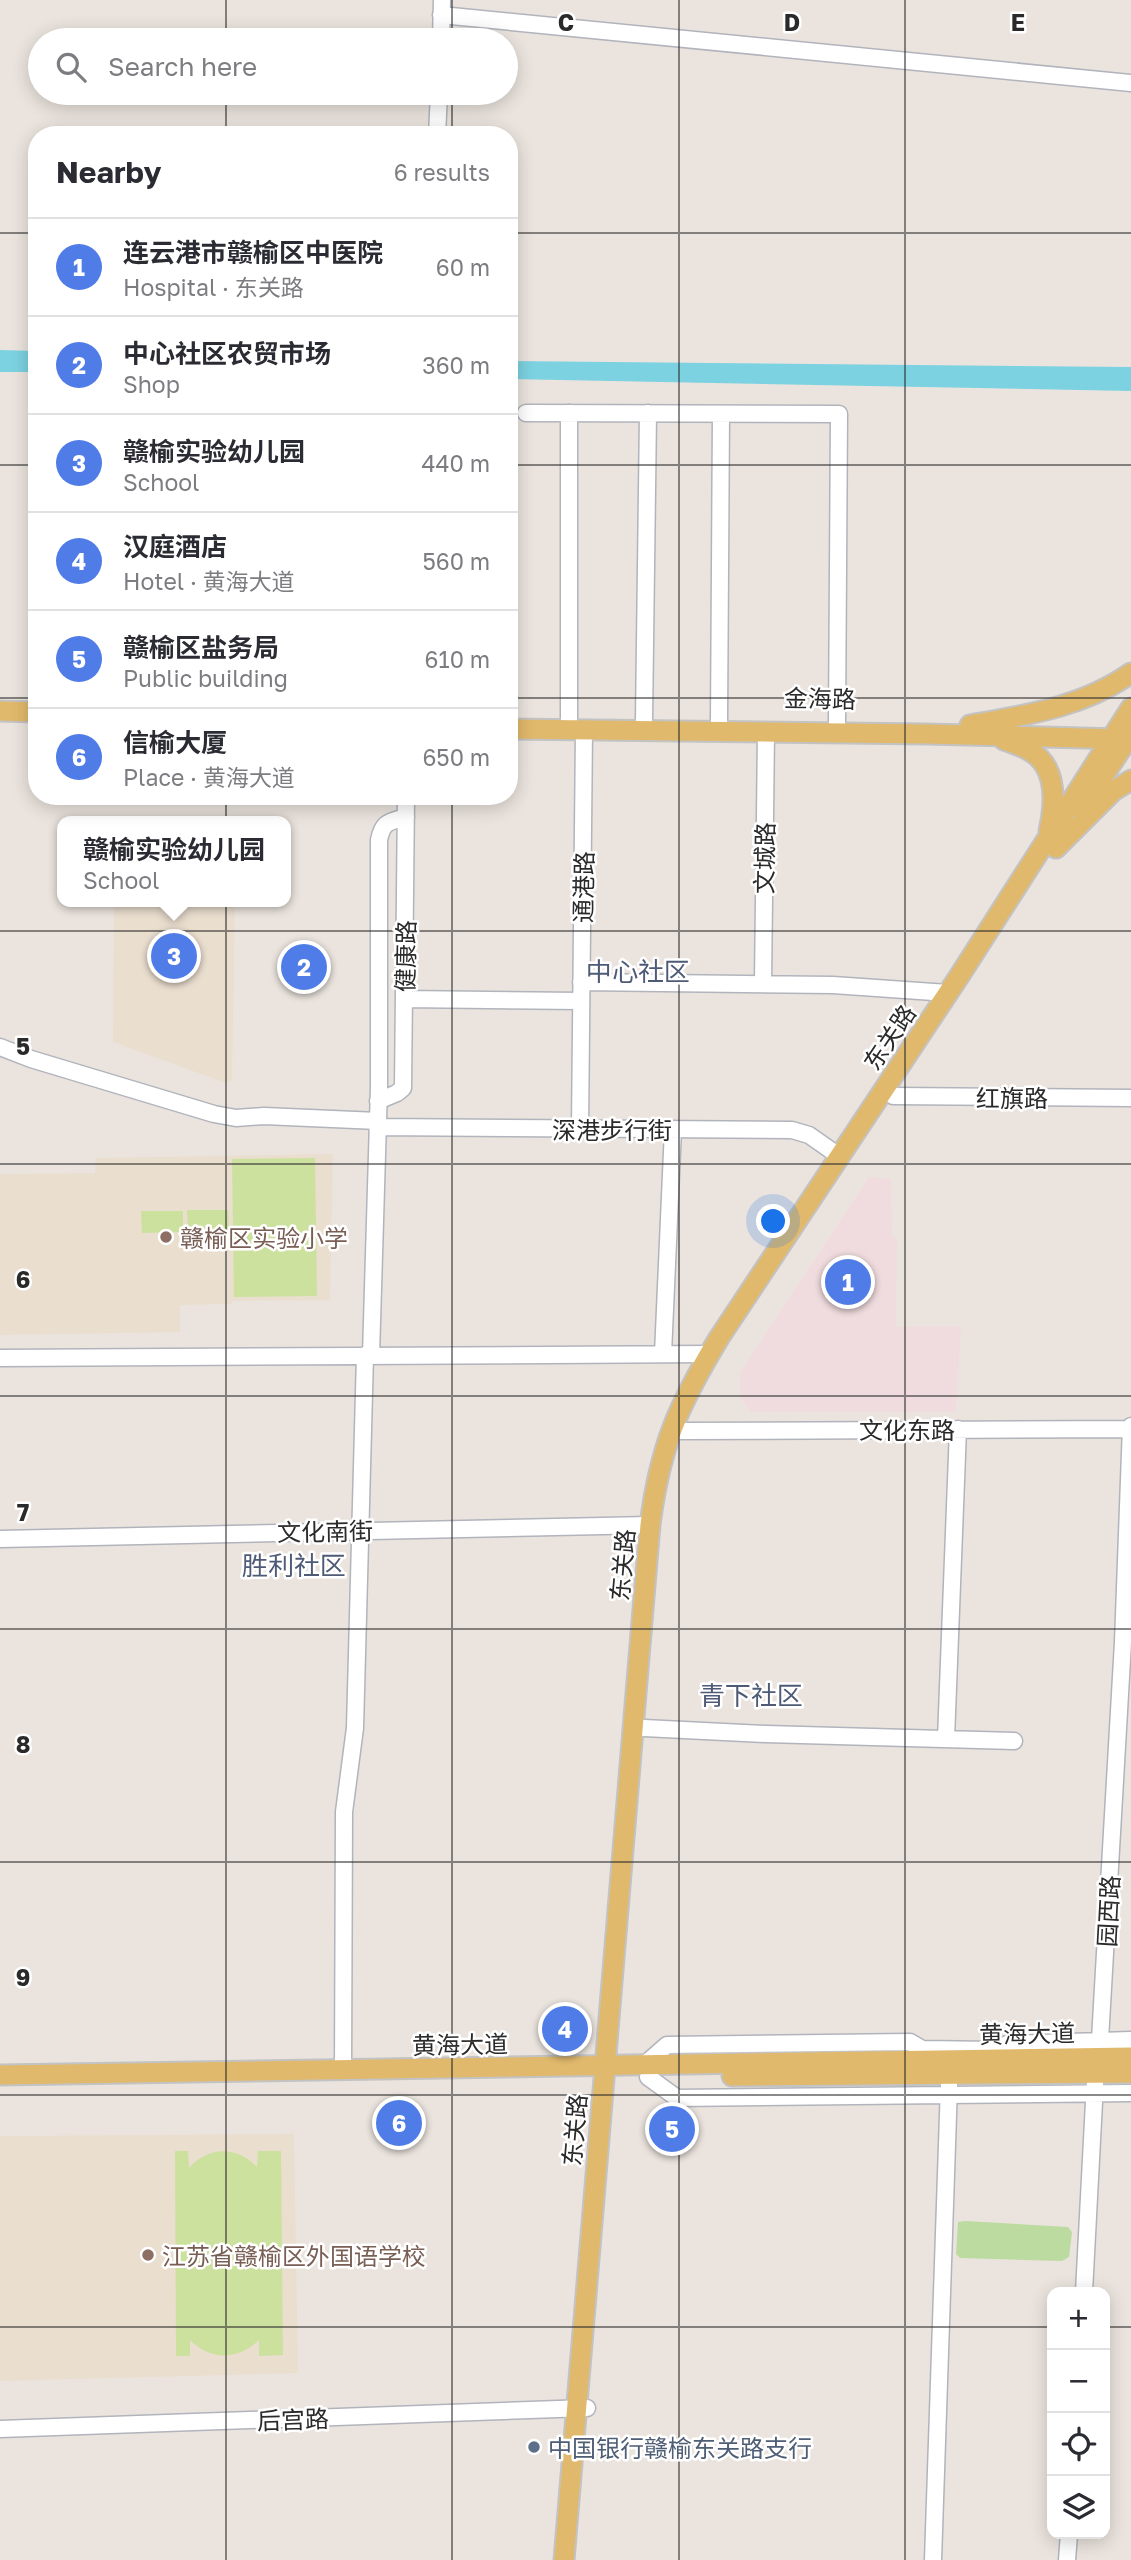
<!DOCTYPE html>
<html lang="en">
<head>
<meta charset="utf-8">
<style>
	:root { --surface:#fff; --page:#f7f7f7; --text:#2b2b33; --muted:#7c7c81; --line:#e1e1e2; --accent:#4f7ce6 }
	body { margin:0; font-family:"Golos Text","Noto Sans SC",sans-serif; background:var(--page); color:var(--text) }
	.controls { position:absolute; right:21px; bottom:21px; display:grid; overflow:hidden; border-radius:14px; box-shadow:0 4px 18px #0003 }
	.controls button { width:63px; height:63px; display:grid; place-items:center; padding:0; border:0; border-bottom:2px solid var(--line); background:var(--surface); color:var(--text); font:35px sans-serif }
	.you { position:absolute; left:774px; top:1222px; width:24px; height:24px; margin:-18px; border:5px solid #fff; border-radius:50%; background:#1a73e8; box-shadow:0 0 0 10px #1a73e833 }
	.badge { display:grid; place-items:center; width:46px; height:46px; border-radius:50%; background:var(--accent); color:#fff; font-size:23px; font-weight:700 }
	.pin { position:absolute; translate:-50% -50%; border:4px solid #fff; box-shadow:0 2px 7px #0006 }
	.popup { position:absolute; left:57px; top:816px; width:234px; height:91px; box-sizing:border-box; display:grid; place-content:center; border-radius:14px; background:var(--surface); filter:drop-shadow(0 2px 5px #0005); font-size:23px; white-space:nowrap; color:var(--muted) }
	.popup b { font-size:26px; color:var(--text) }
	.popup::after { content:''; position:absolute; left:50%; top:100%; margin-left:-14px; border:14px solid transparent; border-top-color:var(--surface) }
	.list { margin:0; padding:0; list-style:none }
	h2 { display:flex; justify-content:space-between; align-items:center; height:91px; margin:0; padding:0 28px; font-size:30px }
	h2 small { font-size:23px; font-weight:400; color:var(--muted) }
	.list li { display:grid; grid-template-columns:46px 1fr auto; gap:21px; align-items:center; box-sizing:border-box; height:98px; padding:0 28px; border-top:2px solid var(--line) }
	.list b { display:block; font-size:26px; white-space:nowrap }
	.list p { margin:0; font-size:23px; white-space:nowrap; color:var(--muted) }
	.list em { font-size:23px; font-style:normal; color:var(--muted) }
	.icon { flex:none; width:38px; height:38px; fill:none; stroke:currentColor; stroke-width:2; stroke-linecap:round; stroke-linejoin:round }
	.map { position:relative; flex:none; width:1131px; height:2560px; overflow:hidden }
	.search { position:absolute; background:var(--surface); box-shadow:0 4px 18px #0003; left:28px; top:28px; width:490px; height:77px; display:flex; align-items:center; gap:18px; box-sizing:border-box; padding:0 24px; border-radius:38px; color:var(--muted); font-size:26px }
	.panel { position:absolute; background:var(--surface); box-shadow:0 4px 18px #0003; left:28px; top:126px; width:490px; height:679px; border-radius:28px }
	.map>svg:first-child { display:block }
	.education { fill:#eadecf }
	.medical { fill:#f0dcdf }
	.green { fill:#bbdba0 }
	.pitch { fill:#cce19d }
	.water { fill:#7cd2e1 }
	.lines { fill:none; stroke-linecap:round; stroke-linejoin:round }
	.minor-casing { stroke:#b1b4bc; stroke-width:19 }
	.major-casing { stroke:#c3c3c3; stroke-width:23 }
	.minor { stroke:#fff; stroke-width:16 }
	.major { stroke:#e1b96c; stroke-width:19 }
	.grid { fill:none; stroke:#2a2a2a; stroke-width:2; stroke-opacity:0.55 }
	.education-dot { fill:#8d6e63; stroke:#fff; stroke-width:2.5 }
	.service-dot { fill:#5c6f8a; stroke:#fff; stroke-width:2.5 }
	.labels { text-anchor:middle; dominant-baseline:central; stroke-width:5; stroke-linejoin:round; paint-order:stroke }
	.street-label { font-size:24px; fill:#2a2a2a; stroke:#fff }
	.education-label { font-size:24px; fill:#785e54; stroke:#fff; text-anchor:start }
	.service-label { font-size:24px; fill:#4e5e75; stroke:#fff; text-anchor:start }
	.neighbourhood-label { font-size:26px; fill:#4f5b76; stroke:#fff }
	.grid-label { font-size:23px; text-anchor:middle; font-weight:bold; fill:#2a2a2a; stroke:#fff; stroke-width:5; stroke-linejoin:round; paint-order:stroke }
</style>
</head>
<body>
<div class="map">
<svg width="1131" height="2560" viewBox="0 0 1131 2560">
	<rect width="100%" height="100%" fill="#ebe4de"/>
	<path class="education" d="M 114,902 L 235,902 L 232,1080 L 226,1083 L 113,1042 Z
		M 333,1154 L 330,1300 L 232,1301 L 231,1304 L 180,1305 L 180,1332 L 0,1335 L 0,1174 L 95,1173 L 96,1158 Z
		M 294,2134 L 298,2373 L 0,2381 L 0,2136 Z"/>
	<path class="medical" d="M 869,1177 L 891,1179 L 892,1237 L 897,1238 L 896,1327 L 961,1326 L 956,1412 L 751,1412 L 740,1397 L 740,1373 Z"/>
	<path class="green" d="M 965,2221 L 1068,2227 L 1072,2232 L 1069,2257 L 1062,2261 L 960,2258 L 956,2254 L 958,2222 Z"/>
	<path class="pitch" d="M 315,1158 L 317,1296 L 234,1297 L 232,1159 Z
		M 187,1210 L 228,1210 L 229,1231 L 188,1232 Z
		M 141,1211 L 183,1211 L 183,1232 L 142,1233 Z
		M 175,2151 L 188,2151 L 189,2168 C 209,2146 237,2146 257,2167 L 258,2151 L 281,2151 L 283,2355 L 259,2356 L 259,2340 C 239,2360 211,2361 190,2340 L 190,2356 L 176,2356 Z"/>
	<path class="water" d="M 0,350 L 37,351 L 37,372 L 0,372 Z
		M 509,361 L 1131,367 L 1131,391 L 509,379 Z"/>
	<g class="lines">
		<defs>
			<path id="minor" d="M 441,15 L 1131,83
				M 441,40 L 442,0
				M 437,135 L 439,93
				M 526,413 L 839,414 L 837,723
				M 569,413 L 569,719
				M 644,720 L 648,413
				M 719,721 L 721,414
				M 581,982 L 833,985 L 948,993
				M 763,983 L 766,732
				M 404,999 L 581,1001
				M 0,1047 L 31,1059 L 214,1114 L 236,1118 L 264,1116 L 378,1121
				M 893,1096 L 1131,1098
				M 378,1101 L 397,1093 L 403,1088 L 406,796
				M 377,1127 L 792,1130 L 809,1135 L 839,1156
				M 580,1129 L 584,730
				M 663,1354 L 673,1129
				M 371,1355 L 379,1087 L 379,840 C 383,821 389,822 406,817
				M 0,1358 L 710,1354
				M 682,1431 L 1131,1429
				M 0,1539 L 650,1525
				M 644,1728 L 766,1734 L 1014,1741
				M 946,1739 L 958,1429
				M 1099,2057 L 1123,1642 L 1131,1426
				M 643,2066 L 667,2045 L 910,2042 L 922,2049 L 996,2050 L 1007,2044 L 1131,2040
				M 343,2071 L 344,1812 L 355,1728 L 365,1355
				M 648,2077 L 677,2098 L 1131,2093
				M 1084,2292 L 1095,2083
				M 0,2429 L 587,2408
				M 933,2560 L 949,2085
				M 1067,2560 L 1069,2534"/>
			<path id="major" d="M 0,711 L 37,712
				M 970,725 C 1027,715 1083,707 1131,673
				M 509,729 L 926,734 L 1121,739
				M 1004,740 C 1013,743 1022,746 1030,751 C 1058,767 1055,804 1049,831
				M 1081,810 L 1131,734
				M 1056,848 L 1113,791 L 1131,780
				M 0,2075 L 1131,2057
				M 732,2076 L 1131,2073
				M 564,2560 L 650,1525 C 660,1446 678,1406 719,1338 L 960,975 L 1131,708"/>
		</defs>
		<use href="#minor" class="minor-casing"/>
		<use href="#major" class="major-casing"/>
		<use href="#minor" class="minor"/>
		<use href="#major" class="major"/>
	</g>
	<path class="grid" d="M 226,0 L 226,40M 452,0 L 452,40M 679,0 L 679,2560M 905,0 L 905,2560M 226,93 L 226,135M 452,93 L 452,135M 0,233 L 37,233M 509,233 L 1131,233M 0,465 L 37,465M 509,465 L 1131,465M 0,698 L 37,698M 509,698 L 1131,698M 226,796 L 226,2560M 452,796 L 452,2560M 0,931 L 1131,931M 0,1164 L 1131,1164M 0,1396 L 1131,1396M 0,1629 L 1131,1629M 0,1862 L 1131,1862M 0,2095 L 1131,2095M 0,2327 L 1052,2327M 1105,2327 L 1131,2327"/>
	<g class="education-dot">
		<circle cx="166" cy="1237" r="7"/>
		<circle cx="148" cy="2255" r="7"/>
	</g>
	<circle class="service-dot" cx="534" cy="2447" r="7"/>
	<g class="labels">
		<g class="street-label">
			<text transform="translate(820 698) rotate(1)">金海路</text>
			<text transform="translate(764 858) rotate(-89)">文城路</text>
			<text transform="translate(583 887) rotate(-89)">通港路</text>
			<text transform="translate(405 956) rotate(-89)">健康路</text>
			<text transform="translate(889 1037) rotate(-56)">东关路</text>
			<text x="1012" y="1097">红旗路</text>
			<text x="612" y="1129">深港步行街</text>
			<text x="907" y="1429">文化东路</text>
			<text transform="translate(325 1531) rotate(-1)">文化南街</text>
			<text transform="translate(622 1565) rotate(-85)">东关路</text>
			<text transform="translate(1108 1911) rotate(-87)">园西路</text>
			<text transform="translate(1027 2033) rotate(-1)">黄海大道</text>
			<text transform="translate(460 2044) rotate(-1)">黄海大道</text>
			<text transform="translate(574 2130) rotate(-85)">东关路</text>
			<text transform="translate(293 2419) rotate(-2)">后宫路</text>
		</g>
		<g class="education-label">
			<text x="180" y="1237">赣榆区实验小学</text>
			<text x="162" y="2255">江苏省赣榆区外国语学校</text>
		</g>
		<g class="service-label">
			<text x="548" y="2447">中国银行赣榆东关路支行</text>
		</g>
		<g class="neighbourhood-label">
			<text x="638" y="971">中心社区</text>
			<text x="294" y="1565">胜利社区</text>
			<text x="751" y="1695">青下社区</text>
		</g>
	</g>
	<g class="grid-label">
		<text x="566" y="31">C</text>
		<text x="792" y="31">D</text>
		<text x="1018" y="31">E</text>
		<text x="23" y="1055">5</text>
		<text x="23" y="1288">6</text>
		<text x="23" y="1521">7</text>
		<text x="23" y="1753">8</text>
		<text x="23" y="1986">9</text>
	</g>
</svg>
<div class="controls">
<button>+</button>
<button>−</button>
<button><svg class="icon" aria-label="locate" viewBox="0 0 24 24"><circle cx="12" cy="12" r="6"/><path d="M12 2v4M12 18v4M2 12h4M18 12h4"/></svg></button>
<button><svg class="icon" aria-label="layers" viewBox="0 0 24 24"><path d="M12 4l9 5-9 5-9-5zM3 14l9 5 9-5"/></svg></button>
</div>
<div class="you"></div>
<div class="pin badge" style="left:848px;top:1282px">1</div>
<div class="pin badge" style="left:304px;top:967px">2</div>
<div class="pin badge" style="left:174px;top:956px">3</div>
<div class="popup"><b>赣榆实验幼儿园</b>School</div>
<div class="pin badge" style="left:565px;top:2029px">4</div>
<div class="pin badge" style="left:672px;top:2129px">5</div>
<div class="pin badge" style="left:399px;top:2123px">6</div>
<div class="search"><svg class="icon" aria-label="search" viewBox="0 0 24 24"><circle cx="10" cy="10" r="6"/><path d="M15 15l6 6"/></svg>Search here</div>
<section class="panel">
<h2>Nearby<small>6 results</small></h2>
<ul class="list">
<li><span class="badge">1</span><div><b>连云港市赣榆区中医院</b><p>Hospital · 东关路</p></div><em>60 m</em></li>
<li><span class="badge">2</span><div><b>中心社区农贸市场</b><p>Shop</p></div><em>360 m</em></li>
<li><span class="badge">3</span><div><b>赣榆实验幼儿园</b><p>School</p></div><em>440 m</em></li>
<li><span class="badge">4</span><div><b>汉庭酒店</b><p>Hotel · 黄海大道</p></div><em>560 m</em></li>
<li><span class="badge">5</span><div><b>赣榆区盐务局</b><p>Public building</p></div><em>610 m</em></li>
<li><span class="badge">6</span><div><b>信榆大厦</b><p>Place · 黄海大道</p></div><em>650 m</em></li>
</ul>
</section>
</div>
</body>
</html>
